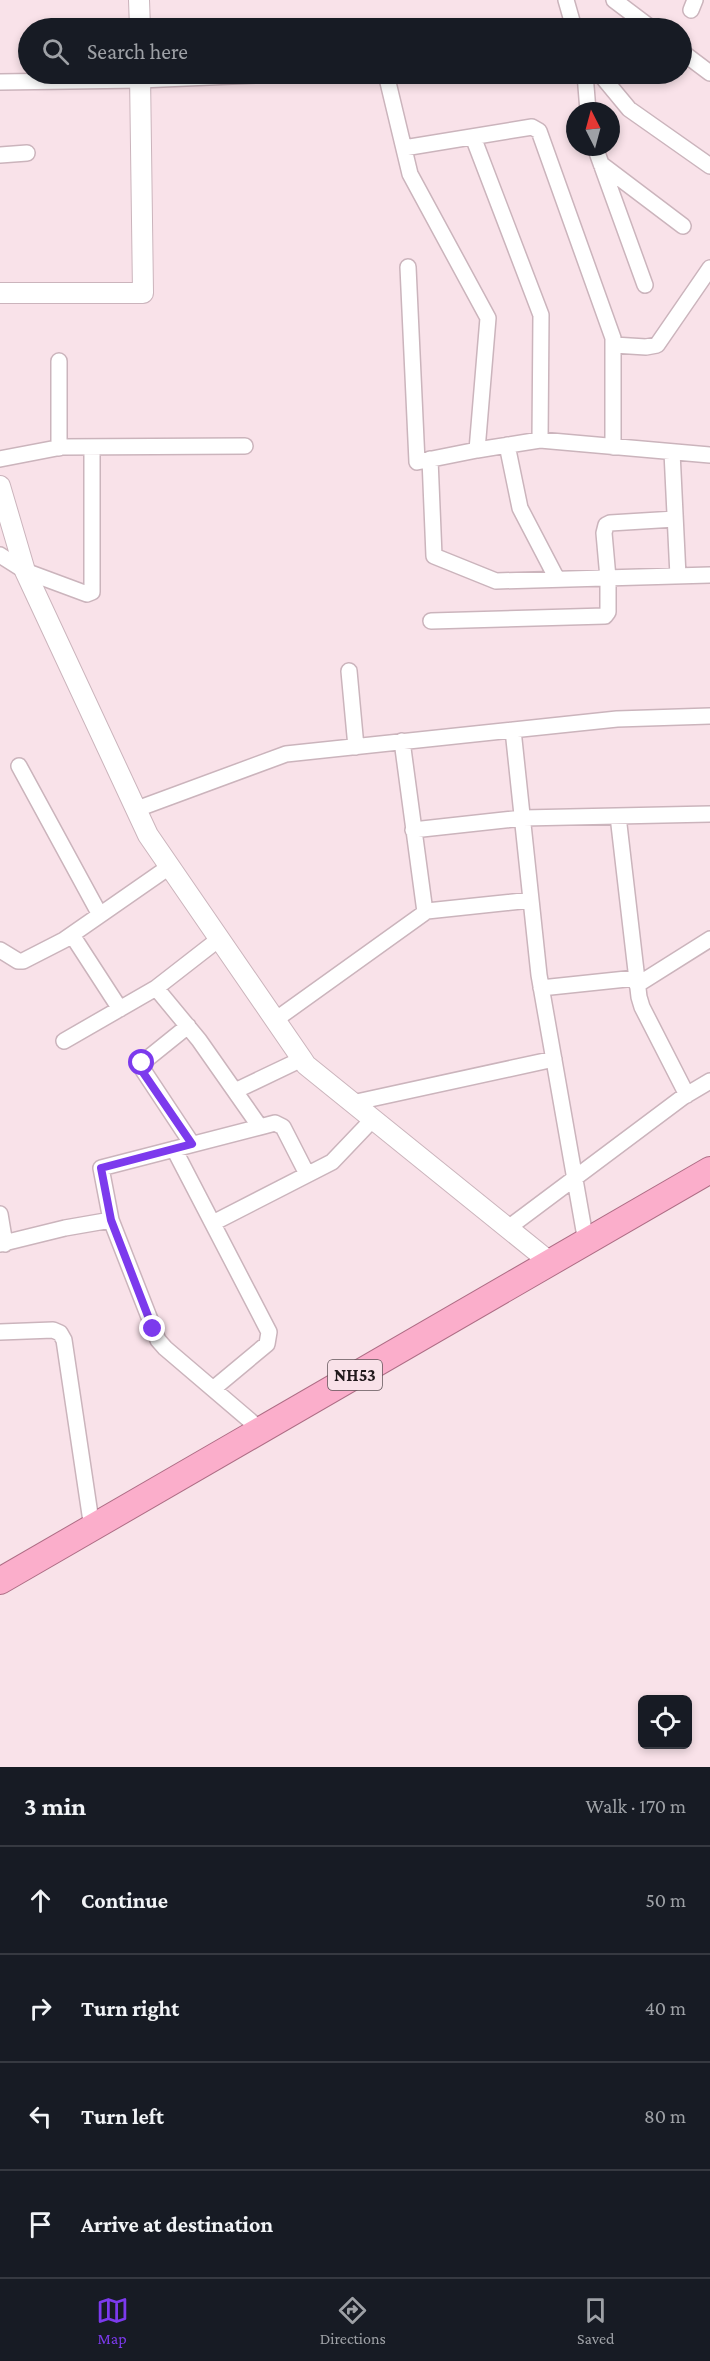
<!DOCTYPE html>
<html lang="en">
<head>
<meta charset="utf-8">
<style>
	:root { --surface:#171b24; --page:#242831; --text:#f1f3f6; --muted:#9ea1a6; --line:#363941; --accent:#7c3aed }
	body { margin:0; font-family:"Crimson Pro",serif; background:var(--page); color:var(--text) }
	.controls { position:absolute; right:18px; bottom:18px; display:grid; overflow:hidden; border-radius:9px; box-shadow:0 3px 9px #0003 }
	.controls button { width:54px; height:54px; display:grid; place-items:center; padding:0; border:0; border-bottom:2px solid var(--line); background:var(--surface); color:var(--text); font:30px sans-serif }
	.compass { position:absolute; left:566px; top:102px; width:54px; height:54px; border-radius:50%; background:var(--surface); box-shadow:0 3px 9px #0003; rotate:354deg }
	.stop { position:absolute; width:18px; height:18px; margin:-14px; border:4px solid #7c3aed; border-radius:50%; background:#fff }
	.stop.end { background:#7c3aed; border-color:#fff; box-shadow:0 2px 6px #0008 }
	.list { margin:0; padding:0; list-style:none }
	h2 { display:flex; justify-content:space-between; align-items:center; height:78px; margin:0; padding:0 24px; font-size:26px }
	h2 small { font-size:20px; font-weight:400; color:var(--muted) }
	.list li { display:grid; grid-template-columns:39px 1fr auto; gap:18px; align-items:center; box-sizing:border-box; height:108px; padding:0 24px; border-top:2px solid var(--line) }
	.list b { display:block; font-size:22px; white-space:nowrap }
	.list em { font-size:20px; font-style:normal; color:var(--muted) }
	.icon { flex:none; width:33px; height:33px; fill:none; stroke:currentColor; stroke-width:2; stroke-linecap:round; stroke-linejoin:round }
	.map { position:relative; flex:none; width:710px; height:1767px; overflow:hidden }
	.search { position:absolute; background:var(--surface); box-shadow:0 3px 9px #0003; left:18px; right:18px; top:18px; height:66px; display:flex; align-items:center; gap:15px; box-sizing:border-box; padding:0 21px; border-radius:33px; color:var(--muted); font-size:22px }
	.sheet { height:510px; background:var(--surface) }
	nav { display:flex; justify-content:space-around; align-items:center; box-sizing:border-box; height:84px; border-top:2px solid var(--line); background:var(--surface); font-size:16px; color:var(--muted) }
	nav a { display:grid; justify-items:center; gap:3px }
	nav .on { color:var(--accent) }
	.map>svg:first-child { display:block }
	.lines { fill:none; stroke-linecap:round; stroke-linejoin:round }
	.minor-casing { stroke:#cbb4bc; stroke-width:18 }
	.tertiary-casing { stroke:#cbb4bc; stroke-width:22 }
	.trunk-casing { stroke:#ae6d85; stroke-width:28 }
	.minor { stroke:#fff; stroke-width:15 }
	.tertiary { stroke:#fff; stroke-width:20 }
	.trunk { stroke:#fbaecb; stroke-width:26 }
	.route { stroke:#7c3aed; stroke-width:8 }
	.labels { text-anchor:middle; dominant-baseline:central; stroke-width:5; stroke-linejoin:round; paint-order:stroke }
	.shield { fill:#f9e2e9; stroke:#62555a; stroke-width:1.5 }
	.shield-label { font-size:18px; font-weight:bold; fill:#21191c }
</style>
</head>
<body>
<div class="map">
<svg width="710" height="1767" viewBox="0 0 710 1767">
	<rect width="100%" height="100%" fill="#f9e2e9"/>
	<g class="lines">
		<defs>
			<path id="minor" d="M 566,0 L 574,28
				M 614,0 L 651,28
				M 691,10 L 695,0
				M 682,52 L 710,73
				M 386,74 L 410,174 L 488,318 L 477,450 L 417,462 L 408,267
				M 585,74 L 588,111
				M 600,74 L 629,109 L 710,166
				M 0,82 L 140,80 L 279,74
				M 473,137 L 541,315 L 540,440
				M 595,147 L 645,285
				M 404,148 L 532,127 L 539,131 L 613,338 L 613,447
				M 0,155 L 27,153
				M 601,164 L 683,226
				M 614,345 L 646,347 L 657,345 L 710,268
				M 59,361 L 59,448
				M 507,445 L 520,508 L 557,579
				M 477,450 L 540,440 L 710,455
				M 672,452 L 678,576
				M 0,459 L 62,447 L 245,446
				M 430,459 L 434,556 L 496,581 L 710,575
				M 0,555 L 25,571 L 87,594 L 92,592 L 92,447
				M 431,621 L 605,616 L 608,612 L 608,578 L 604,533 L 606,525 L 610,523 L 675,519
				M 349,671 L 356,747
				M 513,730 L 539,975 L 586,1242
				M 402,741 L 425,912
				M 19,766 L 100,915
				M 137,809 L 286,754 L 617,719 L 710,716
				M 618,816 L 639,997 L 642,1007 L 687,1095
				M 413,830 L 523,818 L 710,814
				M 72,935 L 120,1009
				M 0,950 L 18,961 L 23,961 L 64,940 L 169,867
				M 637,985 L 710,939
				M 541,988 L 636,978
				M 275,1020 L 427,911 L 531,900
				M 188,1026 L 142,1063 L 141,1067 L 192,1144
				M 64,1041 L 156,988
				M 235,1091 L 302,1059
				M 352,1103 L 554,1059
				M 260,1127 L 275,1123 L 283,1127 L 307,1174
				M 174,1149 L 269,1332 L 267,1344 L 213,1389
				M 0,1214 L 5,1244
				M 111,1220 L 158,1340 L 165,1348 L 261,1430
				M 213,1223 L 332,1162 L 373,1119
				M 508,1228 L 683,1097 L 710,1081
				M 0,1244 L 65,1228 L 111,1220 L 101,1168 L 260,1127 L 199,1040 L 156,988 L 219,939
				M 0,1332 L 53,1330 L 60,1333 L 64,1340 L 92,1528"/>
			<path id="tertiary" d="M 139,0 L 140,28
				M 0,293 L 143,293 L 140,74
				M 0,486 L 25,571 L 148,835 L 302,1059 L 306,1065 L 551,1263"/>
			<path id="trunk" d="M 0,1581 L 710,1170"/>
		</defs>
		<use href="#minor" class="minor-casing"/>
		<use href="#tertiary" class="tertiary-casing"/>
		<use href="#trunk" class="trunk-casing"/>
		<use href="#minor" class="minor"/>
		<use href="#tertiary" class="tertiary"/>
		<use href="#trunk" class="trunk"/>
	</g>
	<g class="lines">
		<path class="route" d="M 142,1063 L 142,1071 L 192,1144 L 101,1168 L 111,1220 L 153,1329"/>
	</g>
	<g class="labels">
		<rect class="shield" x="328" y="1360" width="54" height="30" rx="4.5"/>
		<g class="shield-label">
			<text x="355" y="1375">NH53</text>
		</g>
	</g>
</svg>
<div class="controls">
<button><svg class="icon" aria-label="locate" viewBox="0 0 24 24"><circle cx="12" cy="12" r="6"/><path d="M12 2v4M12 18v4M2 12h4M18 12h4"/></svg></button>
</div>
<svg class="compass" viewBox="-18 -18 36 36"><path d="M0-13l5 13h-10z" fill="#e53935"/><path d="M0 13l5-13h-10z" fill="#9ea1a6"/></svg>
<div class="stop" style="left:142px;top:1063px"></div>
<div class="stop end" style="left:153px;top:1329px"></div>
<div class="search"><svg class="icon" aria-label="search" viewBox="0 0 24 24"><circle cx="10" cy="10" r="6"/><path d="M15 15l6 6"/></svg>Search here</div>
</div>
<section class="sheet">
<h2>3 min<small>Walk · 170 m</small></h2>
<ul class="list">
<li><svg class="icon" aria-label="ahead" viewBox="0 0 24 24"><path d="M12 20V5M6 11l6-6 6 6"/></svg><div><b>Continue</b></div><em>50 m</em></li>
<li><svg class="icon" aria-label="right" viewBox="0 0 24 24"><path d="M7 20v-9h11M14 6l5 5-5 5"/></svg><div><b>Turn right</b></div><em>40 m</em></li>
<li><svg class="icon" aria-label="left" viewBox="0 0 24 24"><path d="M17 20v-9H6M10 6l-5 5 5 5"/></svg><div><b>Turn left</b></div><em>80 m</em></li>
<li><svg class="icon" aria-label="arrive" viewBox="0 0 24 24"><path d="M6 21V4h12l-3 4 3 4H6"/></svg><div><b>Arrive at destination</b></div></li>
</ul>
</section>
<nav>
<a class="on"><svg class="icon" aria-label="map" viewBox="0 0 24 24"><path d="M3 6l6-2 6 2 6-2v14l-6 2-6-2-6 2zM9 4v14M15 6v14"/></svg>Map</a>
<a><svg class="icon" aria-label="directions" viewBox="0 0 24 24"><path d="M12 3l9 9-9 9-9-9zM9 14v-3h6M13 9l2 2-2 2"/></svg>Directions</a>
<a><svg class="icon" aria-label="saved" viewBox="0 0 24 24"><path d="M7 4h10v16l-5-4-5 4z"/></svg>Saved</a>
</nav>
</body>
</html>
